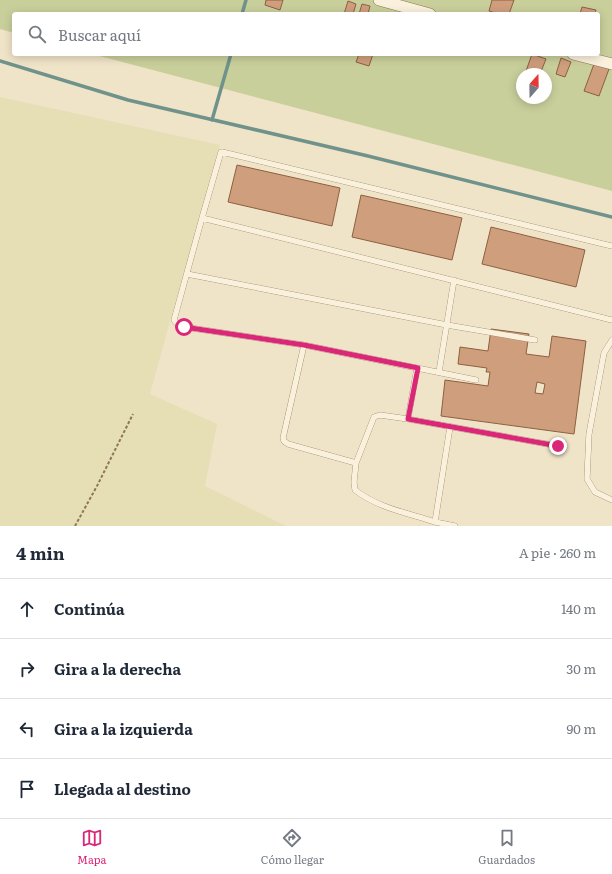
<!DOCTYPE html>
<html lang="es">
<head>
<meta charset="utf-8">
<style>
	:root { --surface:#fff; --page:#f6f6f7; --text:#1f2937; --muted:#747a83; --line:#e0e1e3; --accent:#db2777 }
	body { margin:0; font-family:Literata,serif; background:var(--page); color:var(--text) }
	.compass { position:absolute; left:516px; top:68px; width:36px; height:36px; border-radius:50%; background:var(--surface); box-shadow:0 2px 10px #0003; rotate:20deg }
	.stop { position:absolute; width:12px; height:12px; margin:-9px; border:3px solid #db2777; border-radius:50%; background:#fff }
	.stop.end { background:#db2777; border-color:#fff; box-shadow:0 1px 4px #0008 }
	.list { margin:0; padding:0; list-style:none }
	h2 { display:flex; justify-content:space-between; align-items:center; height:52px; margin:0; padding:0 16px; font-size:17px }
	h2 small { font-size:13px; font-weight:400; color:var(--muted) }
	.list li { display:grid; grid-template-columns:26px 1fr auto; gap:12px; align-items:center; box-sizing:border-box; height:60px; padding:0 16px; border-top:1px solid var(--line) }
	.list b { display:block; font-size:15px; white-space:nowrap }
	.list em { font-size:13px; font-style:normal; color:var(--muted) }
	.icon { flex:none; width:22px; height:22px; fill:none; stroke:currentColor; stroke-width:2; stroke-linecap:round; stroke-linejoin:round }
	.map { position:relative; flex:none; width:612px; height:526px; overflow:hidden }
	.search { position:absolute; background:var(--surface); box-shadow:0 2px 10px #0003; left:12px; right:12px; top:12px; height:44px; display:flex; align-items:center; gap:10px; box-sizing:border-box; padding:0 14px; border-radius:4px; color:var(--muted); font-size:15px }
	.sheet { height:292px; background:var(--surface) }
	nav { display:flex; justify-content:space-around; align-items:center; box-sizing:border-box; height:56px; border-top:1px solid var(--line); background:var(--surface); font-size:11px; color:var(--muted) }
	nav a { display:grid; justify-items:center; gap:2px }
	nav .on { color:var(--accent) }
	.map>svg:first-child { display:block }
	.farmland { fill:#e6deb5 }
	.green { fill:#c9cf9b; fill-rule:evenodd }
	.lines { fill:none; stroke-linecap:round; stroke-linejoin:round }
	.stream { stroke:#6f938a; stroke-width:3.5 }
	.building { fill:#cf9f7d; stroke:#8d5f41; fill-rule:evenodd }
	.service-casing { stroke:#8d765c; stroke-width:6 }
	.minor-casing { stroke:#8d765c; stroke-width:12 }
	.path { stroke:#8d765c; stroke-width:2; stroke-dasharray:3 2; stroke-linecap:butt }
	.service { stroke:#faf1dc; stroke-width:5.5 }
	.minor { stroke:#faf1dc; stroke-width:11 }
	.route { stroke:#db2777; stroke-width:5 }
</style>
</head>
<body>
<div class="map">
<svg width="612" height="526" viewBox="0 0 612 526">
	<rect width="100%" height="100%" fill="#f0e4c8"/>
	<path class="farmland" d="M 0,97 L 220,145 L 170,321 L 150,394 L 217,424 L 205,486 L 286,526 L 0,526 Z"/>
	<path class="green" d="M 0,0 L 612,0 L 612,191 L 92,54 L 598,54 L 598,14 L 14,14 L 14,33 L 0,29 ZM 522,74 L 546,74 L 546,98 L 522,98 Z"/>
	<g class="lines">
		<path class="stream" d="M 242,14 L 246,0
			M 0,61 L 128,100 L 368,156 L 612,217
			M 212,120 L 231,54"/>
	</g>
	<path class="building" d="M 266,0 L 283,0 L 280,10 L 265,5 Z
		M 492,0 L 514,0 L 509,14 L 499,14 L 489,11 Z
		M 348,1 L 356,4 L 353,14 L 344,14 Z
		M 362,4 L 370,6 L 368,14 L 359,14 Z
		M 582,7 L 596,10 L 595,14 L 580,14 Z
		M 359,54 L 373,54 L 369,66 L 356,62 Z
		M 532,54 L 546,59 L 540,74 L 525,74 Z
		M 561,58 L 571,62 L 565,77 L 556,74 Z
		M 594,64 L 609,69 L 599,96 L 584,91 Z
		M 237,165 L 340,188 L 332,226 L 228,202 Z
		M 361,195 L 462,218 L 452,260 L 352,237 Z
		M 491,227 L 585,250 L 576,287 L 482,264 Z
		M 491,329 L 529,334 L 526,354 L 549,357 L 552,336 L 586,341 L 574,434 L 441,416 L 445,380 L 488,386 L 490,372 L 486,372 L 487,368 L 458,364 L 460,347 L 488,351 ZM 537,382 L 545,384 L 543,394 L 535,393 Z"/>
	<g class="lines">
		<defs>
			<path id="service" d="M 202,218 L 612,320
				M 187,274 L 447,325 L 535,340
				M 612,340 L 604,353 L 589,434 L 587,479 L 595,492 L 612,500
				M 304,345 L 283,438 L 284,441 L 288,444 L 356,463 L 374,417 L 380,415 L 408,419 L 558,446
				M 439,372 L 454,280
				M 476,380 L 304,345 L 184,327 L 178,325 L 174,320 L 202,218 L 221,152 L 222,152 L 612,246
				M 408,419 L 417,368
				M 450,427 L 435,522 L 455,526
				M 356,463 L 354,482 L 355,490 C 378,508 408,513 435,522"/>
			<path id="minor" d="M 379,0 L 430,14
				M 573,54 L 612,64"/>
		</defs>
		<use href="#service" class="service-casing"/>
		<use href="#minor" class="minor-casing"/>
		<path class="path" d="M 75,526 L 97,486 L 133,414"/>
		<use href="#service" class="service"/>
		<use href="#minor" class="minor"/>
	</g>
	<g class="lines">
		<path class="route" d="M 184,327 L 304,345 L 418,368 L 408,419 L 558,446"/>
	</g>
</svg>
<svg class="compass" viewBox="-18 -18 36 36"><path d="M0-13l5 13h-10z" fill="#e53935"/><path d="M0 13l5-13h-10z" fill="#747a83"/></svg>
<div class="stop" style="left:184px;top:327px"></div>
<div class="stop end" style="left:558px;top:446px"></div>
<div class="search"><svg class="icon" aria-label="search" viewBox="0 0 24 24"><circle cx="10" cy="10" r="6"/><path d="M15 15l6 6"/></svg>Buscar aquí</div>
</div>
<section class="sheet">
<h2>4 min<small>A pie · 260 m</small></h2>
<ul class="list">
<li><svg class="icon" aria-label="ahead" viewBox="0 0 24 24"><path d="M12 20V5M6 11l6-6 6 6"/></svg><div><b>Continúa</b></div><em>140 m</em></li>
<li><svg class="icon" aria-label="right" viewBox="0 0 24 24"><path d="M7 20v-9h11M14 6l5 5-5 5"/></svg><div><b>Gira a la derecha</b></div><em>30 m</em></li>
<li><svg class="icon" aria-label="left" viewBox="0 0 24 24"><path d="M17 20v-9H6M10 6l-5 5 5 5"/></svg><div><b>Gira a la izquierda</b></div><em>90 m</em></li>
<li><svg class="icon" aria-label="arrive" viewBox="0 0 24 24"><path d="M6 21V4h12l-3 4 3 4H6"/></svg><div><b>Llegada al destino</b></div></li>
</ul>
</section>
<nav>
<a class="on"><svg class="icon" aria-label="map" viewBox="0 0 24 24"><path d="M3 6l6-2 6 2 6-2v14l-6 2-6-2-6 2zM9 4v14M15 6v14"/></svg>Mapa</a>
<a><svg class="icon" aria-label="directions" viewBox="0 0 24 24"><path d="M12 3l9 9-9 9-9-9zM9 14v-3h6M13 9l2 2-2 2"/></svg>Cómo llegar</a>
<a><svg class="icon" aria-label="saved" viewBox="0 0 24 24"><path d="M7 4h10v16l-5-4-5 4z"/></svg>Guardados</a>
</nav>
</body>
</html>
